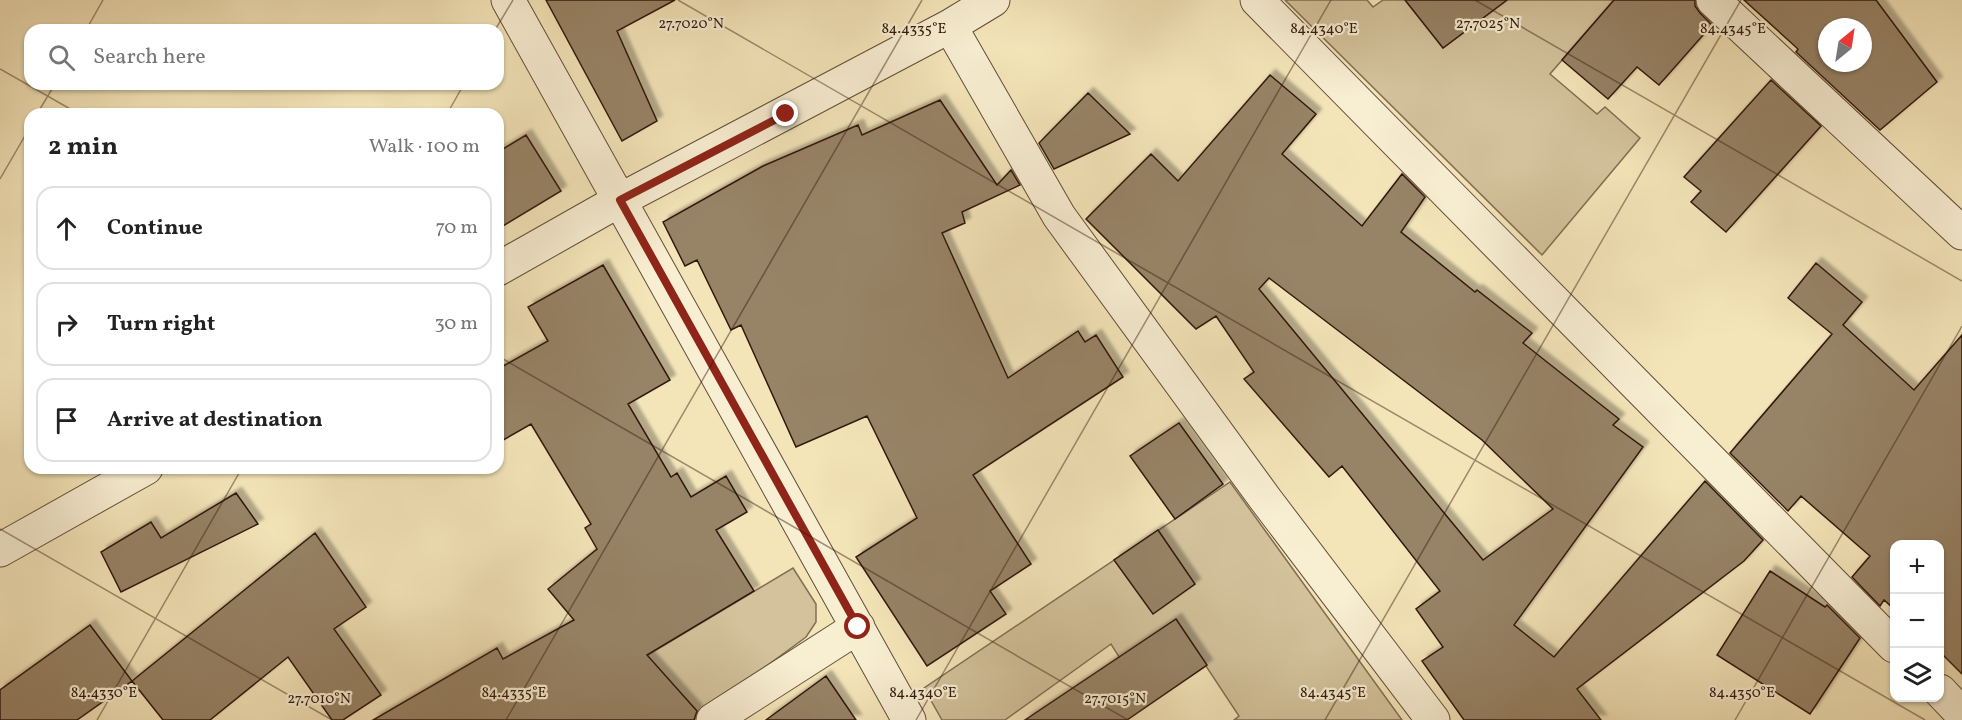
<!DOCTYPE html>
<html lang="en">
<head>
<meta charset="utf-8">
<style>
	:root { --surface:#fff; --page:#f6f6f6; --text:#222; --muted:#767676; --line:#e0e0e0 }
	body { margin:0; font-family:Vollkorn,serif; background:var(--page); color:var(--text) }
	.controls { position:absolute; right:18px; bottom:18px; display:grid; overflow:hidden; border-radius:12px; box-shadow:0 2px 4px #0004 }
	.controls button { width:54px; height:54px; display:grid; place-items:center; padding:0; border:0; border-bottom:2px solid var(--line); background:var(--surface); color:var(--text); font:30px sans-serif }
	.compass { position:absolute; left:1818px; top:18px; width:54px; height:54px; border-radius:50%; background:var(--surface); box-shadow:0 2px 4px #0004; rotate:30deg }
	.stop { position:absolute; width:18px; height:18px; margin:-14px; border:4px solid #8f2418; border-radius:50%; background:#fff }
	.stop.end { background:#8f2418; border-color:#fff; box-shadow:0 2px 6px #0008 }
	.list { margin:0; padding:0; list-style:none }
	h2 { display:flex; justify-content:space-between; align-items:center; height:78px; margin:0; padding:0 24px; font-size:26px }
	h2 small { font-size:20px; font-weight:400; color:var(--muted) }
	.list li { display:grid; grid-template-columns:39px 1fr auto; gap:18px; align-items:center; box-sizing:border-box; height:84px; margin:0 12px 12px; padding:0 12px; border:2px solid var(--line); border-radius:18px }
	.list b { display:block; font-size:22px; white-space:nowrap }
	.list em { font-size:20px; font-style:normal; color:var(--muted) }
	.icon { flex:none; width:33px; height:33px; fill:none; stroke:currentColor; stroke-width:2; stroke-linecap:round; stroke-linejoin:round }
	.map { position:relative; flex:none; width:1962px; height:720px; overflow:hidden }
	.search { position:absolute; background:var(--surface); box-shadow:0 2px 4px #0004; left:24px; top:24px; width:480px; height:66px; display:flex; align-items:center; gap:15px; box-sizing:border-box; padding:0 21px; border-radius:18px; color:var(--muted); font-size:22px }
	.panel { position:absolute; background:var(--surface); box-shadow:0 2px 4px #0004; left:24px; top:108px; width:480px; height:366px; border-radius:18px }
	.map>svg:first-child { display:block }
	.green { fill:#d3c29c; stroke:#836e54; stroke-width:1.5 }
	.building { fill:#978366; stroke:#33190c; stroke-width:1.5; fill-rule:evenodd; filter:url(#shadow) }
	.lines { fill:none; stroke-linecap:round; stroke-linejoin:round }
	.minor-casing { stroke:#634c37; stroke-width:35 }
	.minor { stroke:#f8eed2; stroke-width:33 }
	.route { stroke:#8f2418; stroke-width:8 }
	.ticks { fill:none; stroke:#33190c; stroke-width:1.5; stroke-opacity:0.45 }
	.ticks-label { font-size:15px; text-anchor:middle; fill:#33190c; stroke:#f8eed2; stroke-width:4.5; stroke-linejoin:round; paint-order:stroke }
</style>
</head>
<body>
<div class="map">
<svg width="1962" height="720" viewBox="0 0 1962 720">
	<defs>
		<filter id="shadow"><feDropShadow dx="5.5" dy="-5.5" stdDeviation="1.5" flood-color="#0004"/></filter>
	</defs>
	<rect width="100%" height="100%" fill="#f4e5b9"/>
	<filter id="stains"><feTurbulence type="fractalNoise" baseFrequency=".00333" numOctaves="4"/><feColorMatrix values="0 0 0 0 .2 0 0 0 0 .09 0 0 0 0 .02 0 0 0 .5 -.17"/></filter>
	<radialGradient id="worn" r=".72"><stop offset=".6" stop-color="#630" stop-opacity="0"/><stop offset="1" stop-color="#630" stop-opacity=".3"/></radialGradient>
	<path class="green" d="M 1285,0 L 1367,0 L 1373,7 L 1383,0 L 1405,0 L 1443,48 L 1507,0 L 1614,0 L 1550,74 L 1597,114 L 1605,107 L 1640,138 L 1542,255 Z
		M 1230,482 L 1402,720 L 1234,720 L 1239,716 L 1206,666 L 1149,704 L 1111,644 L 1005,720 L 942,720 L 924,688 Z
		M 793,568 L 816,604 L 816,622 L 806,637 L 693,720 L 591,689 Z"/>
	<path class="building" d="M 546,0 L 675,0 L 617,31 L 657,121 L 622,141 Z
		M 1405,0 L 1507,0 L 1443,48 Z
		M 1614,0 L 1695,0 L 1695,6 L 1700,13 L 1712,25 L 1659,85 L 1637,67 L 1608,99 L 1562,60 Z
		M 1744,0 L 1876,0 L 1937,82 L 1880,130 L 1796,52 L 1798,49 ZM 1827,27 L 1863,27 L 1863,63 L 1827,63 Z
		M 1270,75 L 1316,114 L 1282,154 L 1362,226 L 1402,174 L 1425,197 L 1401,232 L 1475,292 L 1477,290 L 1532,333 L 1523,343 L 1619,419 L 1613,425 L 1643,447 L 1514,625 L 1554,657 L 1705,481 L 1763,540 L 1744,561 L 1577,689 L 1601,720 L 1464,720 L 1422,661 L 1443,647 L 1416,609 L 1440,591 L 1342,466 L 1329,477 L 1244,379 L 1254,372 L 1216,316 L 1196,329 L 1086,219 L 1151,154 L 1178,181 ZM 1269,278 L 1482,440 L 1553,509 L 1483,560 L 1259,289 Z
		M 1771,80 L 1821,126 L 1726,232 L 1691,202 L 1701,191 L 1684,177 Z
		M 1088,93 L 1130,134 L 1054,169 L 1039,143 Z
		M 940,100 L 997,185 L 1011,170 L 1020,185 L 962,212 L 965,223 L 942,233 L 1008,378 L 1078,331 L 1085,342 L 1096,335 L 1123,377 L 973,475 L 1031,564 L 990,591 L 1006,614 L 927,666 L 856,557 L 917,518 L 867,416 L 796,447 L 741,325 L 731,330 L 697,260 L 685,266 L 663,222 L 763,166 L 858,125 L 862,135 Z
		M 526,135 L 561,191 L 498,229 L 498,152 Z
		M 1816,263 L 1862,302 L 1843,325 L 1914,390 L 1962,335 L 1962,674 L 1940,652 L 1940,544 L 1894,544 L 1894,609 L 1884,600 L 1880,606 L 1852,577 L 1870,556 L 1801,496 L 1788,511 L 1730,453 L 1832,334 L 1788,298 Z
		M 603,265 L 670,380 L 628,404 L 671,477 L 677,473 L 691,497 L 726,476 L 747,512 L 716,530 L 754,591 L 647,655 L 697,711 L 694,720 L 373,720 L 497,648 L 503,659 L 574,620 L 548,589 L 597,549 L 585,528 L 591,524 L 531,424 L 498,443 L 498,369 L 548,341 L 528,307 Z
		M 1179,423 L 1223,484 L 1175,519 L 1130,456 Z
		M 236,493 L 258,524 L 121,592 L 101,552 L 151,522 L 161,538 Z
		M 1158,530 L 1195,584 L 1153,614 L 1114,560 Z
		M 315,533 L 366,607 L 334,629 L 381,695 L 343,720 L 332,720 L 288,657 L 210,720 L 163,720 L 132,681 Z
		M 1770,571 L 1825,607 L 1827,605 L 1860,638 L 1810,714 L 1717,655 Z
		M 1176,619 L 1207,665 L 1127,720 L 1025,720 Z
		M 90,625 L 132,681 L 77,720 L 0,720 L 0,690 Z
		M 826,676 L 856,720 L 766,720 Z"/>
	<g class="lines">
		<defs>
			<path id="minor" d="M 508,0 L 909,720
				M 1257,0 L 1894,646
				M 1713,0 L 1962,233
				M 950,26 L 1059,216 L 1266,500 L 1433,720
				M 498,269 L 620,200 L 950,26 L 993,0
				M 0,550 L 146,468
				M 1940,691 L 1962,714
				M 713,720 L 858,627"/>
		</defs>
		<use href="#minor" class="minor-casing"/>
		<use href="#minor" class="minor"/>
	</g>
	<g class="lines">
		<path class="route" d="M 786,114 L 620,200 L 858,627"/>
	</g>
	<path class="ticks" d="M 678,0 L 1925,720M 1475,0 L 1962,281M 86,30 L 103,0M 495,30 L 513,0M 0,69 L 79,114M 37,114 L 55,84M 447,114 L 464,84M 0,179 L 30,127M 498,356 L 1128,720M 0,529 L 332,720M 97,720 L 242,468M 506,720 L 922,0M 916,720 L 1331,0M 1325,720 L 1741,0M 1735,720 L 1962,326"/>
	<g class="ticks-label">
		<text x="691" y="28">27.7020°N</text>
		<text x="1488" y="28">27.7025°N</text>
		<text x="914" y="33">84.4335°E</text>
		<text x="1324" y="33">84.4340°E</text>
		<text x="1733" y="33">84.4345°E</text>
		<text x="104" y="697">84.4330°E</text>
		<text x="514" y="697">84.4335°E</text>
		<text x="923" y="697">84.4340°E</text>
		<text x="1333" y="697">84.4345°E</text>
		<text x="1742" y="697">84.4350°E</text>
		<text x="319" y="703">27.7010°N</text>
		<text x="1115" y="703">27.7015°N</text>
	</g>
	<rect width="100%" height="100%" filter="url(#stains)"/>
	<rect width="100%" height="100%" fill="url(#worn)"/>
</svg>
<div class="controls">
<button>+</button>
<button>−</button>
<button><svg class="icon" aria-label="layers" viewBox="0 0 24 24"><path d="M12 4l9 5-9 5-9-5zM3 14l9 5 9-5"/></svg></button>
</div>
<svg class="compass" viewBox="-18 -18 36 36"><path d="M0-13l5 13h-10z" fill="#e53935"/><path d="M0 13l5-13h-10z" fill="#767676"/></svg>
<div class="stop" style="left:858px;top:627px"></div>
<div class="stop end" style="left:786px;top:114px"></div>
<div class="search"><svg class="icon" aria-label="search" viewBox="0 0 24 24"><circle cx="10" cy="10" r="6"/><path d="M15 15l6 6"/></svg>Search here</div>
<section class="panel">
<h2>2 min<small>Walk · 100 m</small></h2>
<ul class="list">
<li><svg class="icon" aria-label="ahead" viewBox="0 0 24 24"><path d="M12 20V5M6 11l6-6 6 6"/></svg><div><b>Continue</b></div><em>70 m</em></li>
<li><svg class="icon" aria-label="right" viewBox="0 0 24 24"><path d="M7 20v-9h11M14 6l5 5-5 5"/></svg><div><b>Turn right</b></div><em>30 m</em></li>
<li><svg class="icon" aria-label="arrive" viewBox="0 0 24 24"><path d="M6 21V4h12l-3 4 3 4H6"/></svg><div><b>Arrive at destination</b></div></li>
</ul>
</section>
</div>
</body>
</html>
